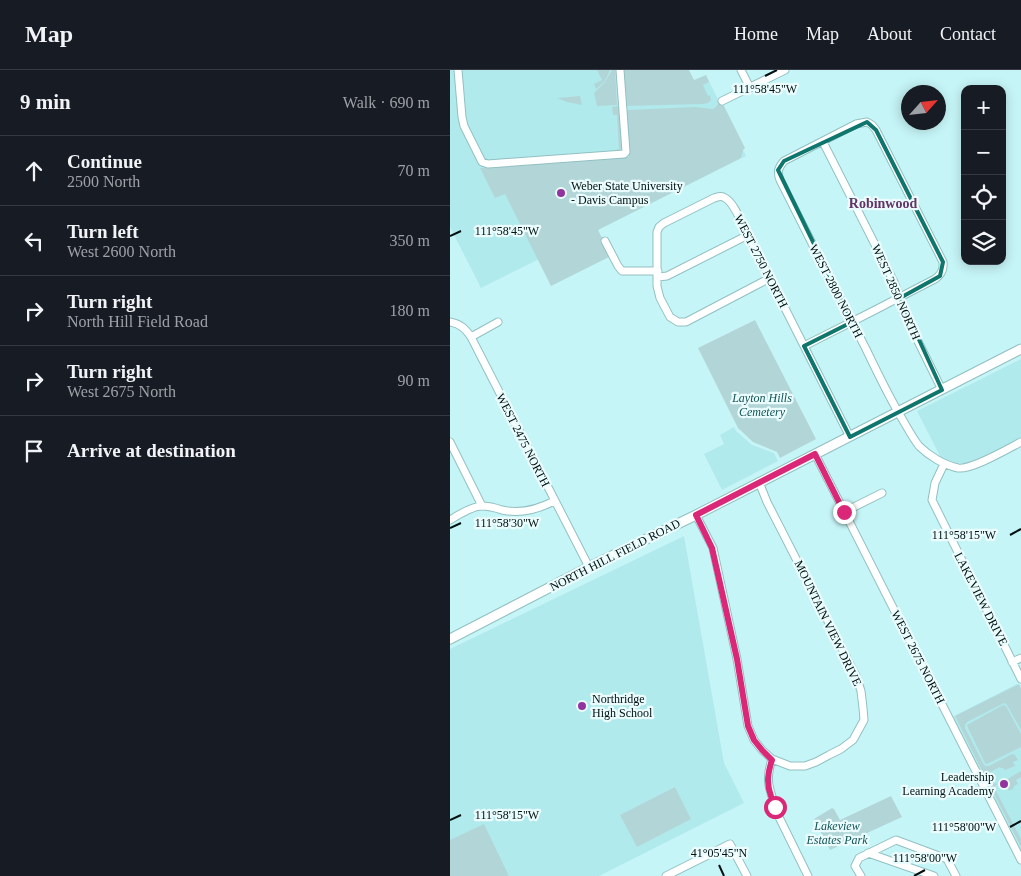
<!DOCTYPE html>
<html lang="en">
<head>
<meta charset="utf-8">
<style>
	:root { --surface:#171b24; --page:#20242c; --text:#f1f3f6; --muted:#9ea1a6; --line:#363941 }
	body { margin:0; font-family:Georgia,serif; background:var(--page); color:var(--text) }
	.controls { position:absolute; right:15px; top:15px; display:grid; overflow:hidden; border-radius:10px; box-shadow:0 2px 12px #0003 }
	.controls button { width:45px; height:45px; display:grid; place-items:center; padding:0; border:0; border-bottom:1px solid var(--line); background:var(--surface); color:var(--text); font:25px sans-serif }
	.compass { position:absolute; left:451px; top:15px; width:45px; height:45px; border-radius:50%; background:var(--surface); box-shadow:0 2px 12px #0003; rotate:63deg }
	.stop { position:absolute; width:15px; height:15px; margin:-11px; border:4px solid #db2777; border-radius:50%; background:#fff }
	.stop.end { background:#db2777; border-color:#fff; box-shadow:0 1px 5px #0008 }
	.list { margin:0; padding:0; list-style:none }
	h2 { display:flex; justify-content:space-between; align-items:center; height:65px; margin:0; padding:0 20px; font-size:21px }
	h2 small { font-size:16px; font-weight:400; color:var(--muted) }
	.list li { display:grid; grid-template-columns:32px 1fr auto; gap:15px; align-items:center; box-sizing:border-box; height:70px; padding:0 20px; border-top:1px solid var(--line) }
	.list b { display:block; font-size:19px; white-space:nowrap }
	.list p { margin:0; font-size:16px; white-space:nowrap; color:var(--muted) }
	.list em { font-size:16px; font-style:normal; color:var(--muted) }
	.icon { flex:none; width:28px; height:28px; fill:none; stroke:currentColor; stroke-width:2; stroke-linecap:round; stroke-linejoin:round }
	.map { position:relative; flex:none; width:571px; height:806px; overflow:hidden }
	header { display:flex; align-items:center; gap:30px; box-sizing:border-box; height:70px; padding:0 25px; background:var(--surface); border-bottom:1px solid var(--line) }
	header strong { font-size:24px }
	nav { display:flex; gap:28px; margin-inline-start:auto; font-size:18px }
	main { display:flex }
	aside { flex:1; background:var(--surface) }
	.map>svg:first-child { display:block }
	.built { fill:#b1eaed }
	.green { fill:#b2d6d8 }
	.lines { fill:none; stroke-linecap:round; stroke-linejoin:round }
	.minor-casing { stroke:#92c0c2; stroke-width:9 }
	.major-casing { stroke:#92c0c2; stroke-width:11 }
	.minor { stroke:#fff; stroke-width:7 }
	.major { stroke:#fff; stroke-width:9 }
	.route { stroke:#db2777; stroke-width:6 }
	.marked { fill:none; stroke:#0f766e; stroke-width:4; stroke-linejoin:round }
	.ticks { fill:none; stroke:#011011; stroke-width:2 }
	.poi-dot { fill:#92349e; stroke:#eafcfd; stroke-width:2 }
	.labels { text-anchor:middle; dominant-baseline:central; stroke-width:4.5; stroke-linejoin:round; paint-order:stroke }
	.poi-label { font-size:12px; fill:#011011; stroke:#eafcfd; text-anchor:start }
	.street-label { font-size:12px; fill:#011011; stroke:#eafcfd }
	.park-label { font-size:12px; font-style:italic; fill:#125255; stroke:#eafcfd }
	.neighbourhood-label { font-size:14px; font-weight:bold; fill:#623468; stroke:#eafcfd }
	.ticks-label { font-size:12px; text-anchor:middle; fill:#011011; stroke:#eafcfd; stroke-width:4.5; stroke-linejoin:round; paint-order:stroke }
</style>
</head>
<body>
<header>
<strong>Map</strong>
<nav><a>Home</a><a>Map</a><a>About</a><a>Contact</a></nav>
</header>
<main>
<aside>
<h2>9 min<small>Walk · 690 m</small></h2>
<ul class="list">
<li><svg class="icon" aria-label="ahead" viewBox="0 0 24 24"><path d="M12 20V5M6 11l6-6 6 6"/></svg><div><b>Continue</b><p>2500 North</p></div><em>70 m</em></li>
<li><svg class="icon" aria-label="left" viewBox="0 0 24 24"><path d="M17 20v-9H6M10 6l-5 5 5 5"/></svg><div><b>Turn left</b><p>West 2600 North</p></div><em>350 m</em></li>
<li><svg class="icon" aria-label="right" viewBox="0 0 24 24"><path d="M7 20v-9h11M14 6l5 5-5 5"/></svg><div><b>Turn right</b><p>North Hill Field Road</p></div><em>180 m</em></li>
<li><svg class="icon" aria-label="right" viewBox="0 0 24 24"><path d="M7 20v-9h11M14 6l5 5-5 5"/></svg><div><b>Turn right</b><p>West 2675 North</p></div><em>90 m</em></li>
<li><svg class="icon" aria-label="arrive" viewBox="0 0 24 24"><path d="M6 21V4h12l-3 4 3 4H6"/></svg><div><b>Arrive at destination</b></div></li>
</ul>
</aside>
<div class="map">
<svg width="571" height="806" viewBox="0 0 571 806">
	<rect width="100%" height="100%" fill="#c6f5f7"/>
	<path class="built" d="M 0,0 L 231,0 L 238,14 L 256,5 L 296,86 L 31,218 L 0,157 Z
		M 571,289 L 571,368 L 537,385 L 517,393 L 508,393 L 491,388 L 467,341 Z
		M 284,357 L 286,361 L 302,375 L 324,383 L 328,391 L 272,420 L 254,384 L 274,374 L 270,365 Z
		M 234,466 L 274,693 L 294,733 L 149,806 L 0,806 L 0,579 Z
		M 567,614 L 571,621 L 571,781 L 502,647 Z"/>
	<path class="green" d="M 147,0 L 160,0 L 155,11 L 144,21 L 146,19 L 144,14 L 152,10 Z
		M 162,0 L 165,0 L 167,35 L 147,36 L 144,23 L 155,12 Z
		M 174,0 L 239,0 L 244,10 L 256,5 L 259,12 L 253,15 L 258,26 L 260,25 L 261,30 L 258,33 L 253,34 L 176,36 Z
		M 130,26 L 132,35 L 117,32 L 107,28 Z
		M 272,32 L 295,78 L 293,80 L 291,88 L 148,160 L 161,186 L 101,216 L 55,124 L 45,128 L 30,98 L 179,87 L 177,40 L 245,37 L 263,39 L 266,37 L 267,35 Z
		M 168,36 C 170,47 176,72 170,80 L 166,81 L 166,80 L 169,79 L 167,45 L 163,45 L 162,37 Z
		M 305,250 L 366,369 L 330,388 L 327,382 L 303,372 L 288,358 L 248,278 Z
		M 569,614 L 571,618 L 571,660 L 557,635 L 554,633 L 517,652 L 515,655 L 515,658 L 533,693 L 535,696 L 539,696 L 562,684 L 565,685 L 568,690 L 563,692 L 565,696 L 555,700 L 553,698 L 551,698 L 550,697 L 534,705 L 505,646 Z
		M 553,635 L 556,636 L 571,664 L 571,677 L 537,694 L 535,693 L 518,658 L 517,655 Z
		M 571,701 L 571,707 L 566,710 L 568,714 L 564,716 L 563,719 L 559,721 L 555,712 L 556,710 Z
		M 545,713 L 547,714 L 544,717 L 571,769 L 571,777 L 540,716 Z
		M 225,717 L 241,749 L 187,777 L 170,745 Z
		M 441,726 L 452,747 L 380,780 L 364,749 L 382,738 L 384,739 L 390,750 Z
		M 34,754 L 59,806 L 0,806 L 0,770 Z"/>
	<g class="lines">
		<defs>
			<path id="minor" d="M 8,0 L 12,47 L 14,56 L 32,92 L 38,94 L 174,84 L 176,82 L 170,0
				M 291,0 L 300,18
				M 272,31 L 335,0
				M 373,72 L 444,212 L 450,228 L 453,241 L 492,320
				M 155,171 L 168,196 L 172,201 L 208,201
				M 208,207 L 217,206 L 298,165
				M 320,208 L 236,252 L 228,252 L 220,247 L 210,228 L 207,216 L 207,162 L 209,157 L 214,153 L 264,128 C 268,127 271,125 275,128 C 284,132 293,156 298,165 L 400,367
				M 0,252 C 10,254 15,258 21,267 L 139,497
				M 21,267 L 48,252
				M 354,276 L 358,274 C 400,253 443,231 485,209 C 491,205 494,200 493,192 L 426,60 L 422,55 L 417,52 L 406,54 L 334,91 C 328,98 327,102 330,110 C 358,166 387,223 416,279 C 427,302 438,325 451,347 C 457,357 462,367 469,376 C 479,386 494,395 508,398 C 522,400 557,379 571,372
				M 0,372 L 32,436
				M 365,384 L 571,790
				M 494,394 L 485,413 L 482,430 L 571,609
				M 394,442 L 432,423
				M 246,445 L 263,478 L 287,589 L 298,656 L 304,670 L 312,680 L 322,689 L 340,696 L 355,696 L 366,692 L 379,685 L 391,679 L 403,670 L 414,650 L 413,638 L 411,621 L 406,606 L 317,432 L 309,412
				M 0,450 C 8,445 23,436 32,436 C 38,436 46,438 52,440 C 71,444 87,440 104,431
				M 562,592 L 571,588
				M 322,689 C 314,714 321,720 327,743 L 358,806
				M 418,783 L 484,806
				M 216,806 L 280,774 L 297,806
				M 411,806 L 405,796 L 409,788 L 446,770 L 497,789 L 506,806"/>
			<path id="major" d="M 0,569 L 145,494 L 246,445 L 571,279"/>
		</defs>
		<use href="#minor" class="minor-casing"/>
		<use href="#major" class="major-casing"/>
		<use href="#minor" class="minor"/>
		<use href="#major" class="major"/>
	</g>
	<g class="lines">
		<path class="route" d="M 325,737 C 324,733 323,730 321,726 C 316,713 318,702 322,690 L 312,680 L 304,670 L 298,656 L 287,589 L 262,478 L 246,445 L 365,384 L 394,442"/>
	</g>
	<path class="marked" d="M 417,52 L 426,60 L 493,192 L 490,206 L 450,228 L 492,320 L 400,367 L 354,276 L 402,252 L 328,100 L 334,91 Z"/>
	<path class="ticks" d="M 315,6 L 327,0M 0,166 L 11,161M 0,458 L 11,453M 560,465 L 571,459M 0,750 L 11,745M 560,757 L 571,751M 269,795 L 274,806M 464,806 L 475,800"/>
	<g class="poi-dot">
		<circle cx="111" cy="123" r="5"/>
		<circle cx="132" cy="636" r="5"/>
		<circle cx="554" cy="714" r="5"/>
	</g>
	<g class="labels">
		<g class="poi-label">
			<text x="121" y="116">Weber State University<tspan x="121" dy="14">- Davis Campus</tspan></text>
			<text x="142" y="629">Northridge<tspan x="142" dy="14">High School</tspan></text>
			<text x="544" y="707" text-anchor="end">Leadership<tspan x="544" dy="14">Learning Academy</tspan></text>
		</g>
		<g class="street-label">
			<text transform="translate(311 191) rotate(63)">WEST 2750 NORTH</text>
			<text transform="translate(386 221) rotate(63)">WEST 2800 NORTH</text>
			<text transform="translate(446 222) rotate(66)">WEST 2850 NORTH</text>
			<text transform="translate(73 370) rotate(63)">WEST 2475 NORTH</text>
			<text transform="translate(165 485) rotate(-27)">NORTH HILL FIELD ROAD</text>
			<text transform="translate(531 529) rotate(63)">LAKEVIEW DRIVE</text>
			<text transform="translate(378 553) rotate(64)">MOUNTAIN VIEW DRIVE</text>
			<text transform="translate(468 587) rotate(63)">WEST 2675 NORTH</text>
		</g>
		<g class="park-label">
			<text x="312" y="328">Layton Hills<tspan x="312" dy="14">Cemetery</tspan></text>
			<text x="387" y="756">Lakeview<tspan x="387" dy="14">Estates Park</tspan></text>
		</g>
		<g class="neighbourhood-label">
			<text x="433" y="133">Robinwood</text>
		</g>
	</g>
	<g class="ticks-label">
		<text x="315" y="23">111°58'45"W</text>
		<text x="57" y="165">111°58'45"W</text>
		<text x="57" y="457">111°58'30"W</text>
		<text x="514" y="469">111°58'15"W</text>
		<text x="57" y="749">111°58'15"W</text>
		<text x="514" y="761">111°58'00"W</text>
		<text x="269" y="787">41°05'45"N</text>
		<text x="475" y="792">111°58'00"W</text>
	</g>
</svg>
<div class="controls">
<button>+</button>
<button>−</button>
<button><svg class="icon" aria-label="locate" viewBox="0 0 24 24"><circle cx="12" cy="12" r="6"/><path d="M12 2v4M12 18v4M2 12h4M18 12h4"/></svg></button>
<button><svg class="icon" aria-label="layers" viewBox="0 0 24 24"><path d="M12 4l9 5-9 5-9-5zM3 14l9 5 9-5"/></svg></button>
</div>
<svg class="compass" viewBox="-18 -18 36 36"><path d="M0-13l5 13h-10z" fill="#e53935"/><path d="M0 13l5-13h-10z" fill="#9ea1a6"/></svg>
<div class="stop" style="left:325px;top:737px"></div>
<div class="stop end" style="left:394px;top:442px"></div>
</div>
</main>
</body>
</html>
